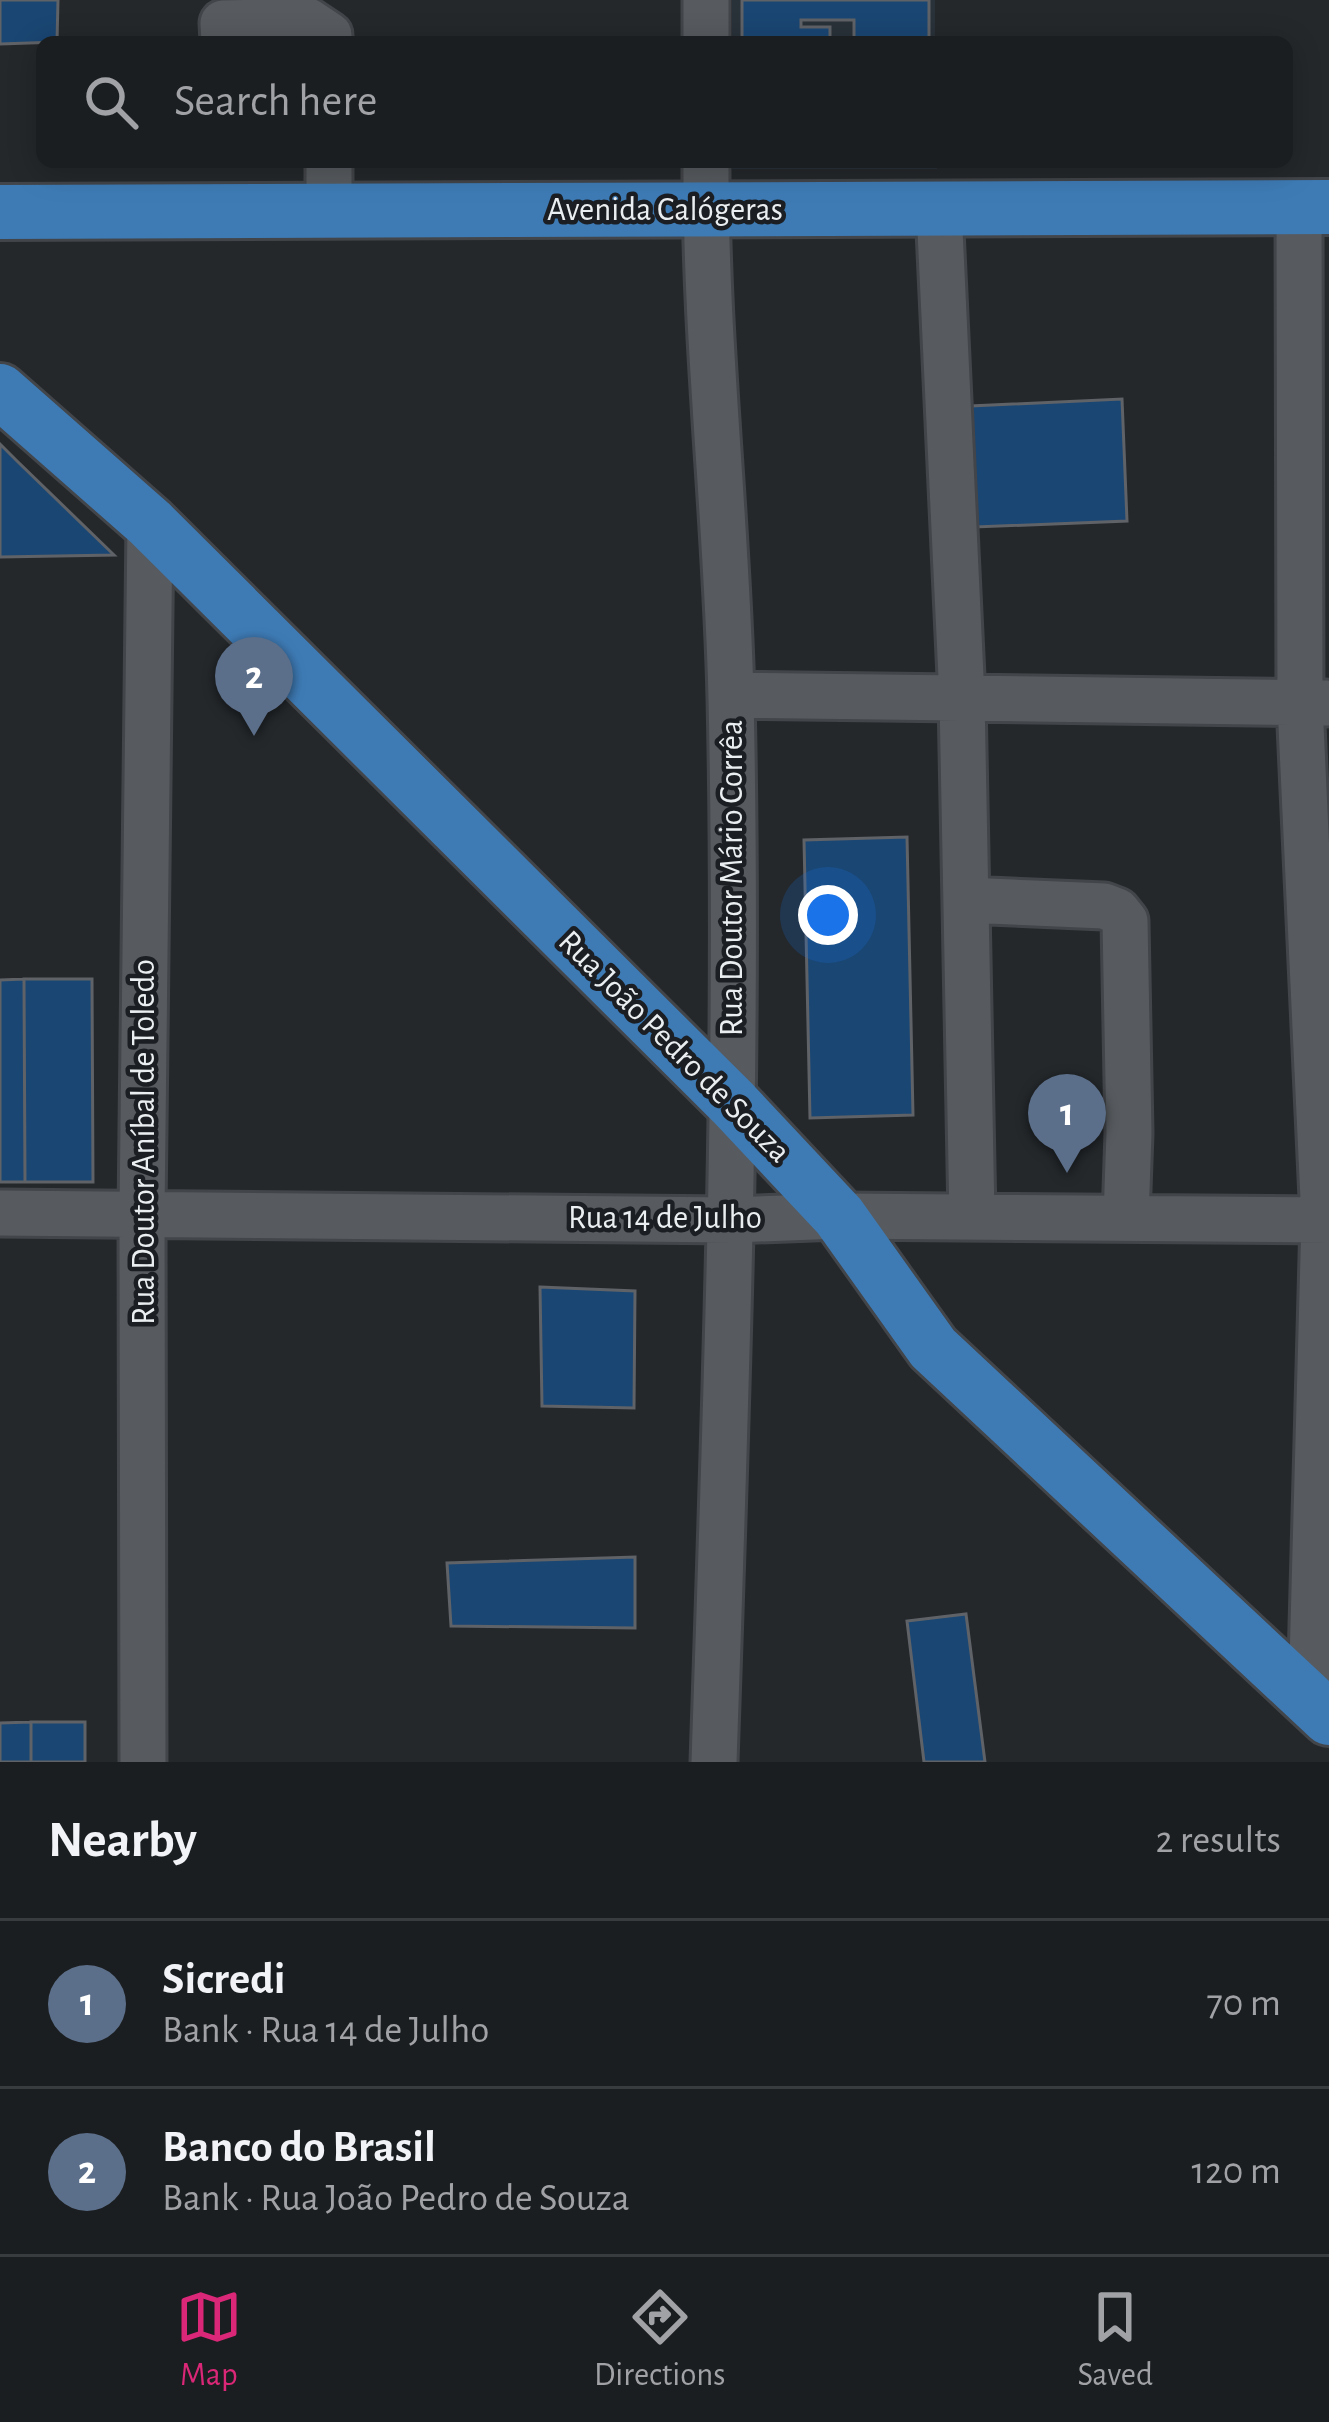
<!DOCTYPE html>
<html lang="en">
<head>
<meta charset="utf-8">
<style>
	:root { --surface:#1b1e20; --page:#282b2d; --text:#f1f3f6; --muted:#a0a2a5; --line:#393c3e; --accent:#db2777 }
	body { margin:0; font-family:"Alegreya Sans",sans-serif; background:var(--page); color:var(--text) }
	.you { position:absolute; left:828px; top:915px; width:42px; height:42px; margin:-30px; border:9px solid #fff; border-radius:50%; background:#1a73e8; box-shadow:0 0 0 18px #1a73e833 }
	.badge { display:grid; place-items:center; width:78px; height:78px; border-radius:50%; background:var(--accent); color:#fff; font-size:39px; font-weight:700 }
	.pin { position:absolute; translate:-50% -99px; filter:drop-shadow(0 3px 6px #0008) }
	.pin::after { content:''; position:absolute; top:63px; width:42px; height:36px; background:inherit; clip-path:polygon(0 0,100% 0,50% 100%) }
	.list { margin:0; padding:0; list-style:none }
	h2 { display:flex; justify-content:space-between; align-items:center; height:156px; margin:0; padding:0 48px; font-size:51px }
	h2 small { font-size:39px; font-weight:400; color:var(--muted) }
	.list li { display:grid; grid-template-columns:78px 1fr auto; gap:36px; align-items:center; box-sizing:border-box; height:168px; padding:0 48px; border-top:3px solid var(--line) }
	.list b { display:block; font-size:45px; white-space:nowrap }
	.list p { margin:0; font-size:39px; white-space:nowrap; color:var(--muted) }
	.list em { font-size:39px; font-style:normal; color:var(--muted) }
	.icon { flex:none; width:66px; height:66px; fill:none; stroke:currentColor; stroke-width:2; stroke-linecap:round; stroke-linejoin:round }
	.map { position:relative; flex:none; width:1329px; height:1762px; overflow:hidden }
	.search { position:absolute; background:var(--surface); box-shadow:0 6px 30px #0003; left:36px; right:36px; top:36px; height:132px; display:flex; align-items:center; gap:30px; box-sizing:border-box; padding:0 42px; border-radius:18px; color:var(--muted); font-size:45px }
	.sheet { height:492px; background:var(--surface) }
	nav { display:flex; justify-content:space-around; align-items:center; box-sizing:border-box; height:168px; border-top:3px solid var(--line); background:var(--surface); font-size:33px; color:var(--muted) }
	nav a { display:grid; justify-items:center; gap:6px }
	nav .on { color:var(--accent) }
	.map>svg:first-child { display:block }
	.built { fill:#293139 }
	.building { fill:#1a4673; stroke:#5f6267; stroke-width:3 }
	.lines { fill:none; stroke-linecap:round; stroke-linejoin:round }
	.minor-casing { stroke:#424549; stroke-width:51 }
	.major-casing { stroke:#424549; stroke-width:60 }
	.minor { stroke:#575b5f; stroke-width:45 }
	.major { stroke:#3e7bb5; stroke-width:54 }
	.labels { text-anchor:middle; dominant-baseline:central; stroke-width:9; stroke-linejoin:round; paint-order:stroke }
	.street-label { font-size:33px; fill:#ebeef0; stroke:#1b1e22 }
</style>
</head>
<body>
<div class="map">
<svg width="1329" height="1762" viewBox="0 0 1329 1762">
	<rect width="100%" height="100%" fill="#24282b"/>
	<path class="built" d="M 732,0 L 935,0 L 935,42 L 732,42 Z
		M 732,162 L 937,162 L 937,169 L 732,169 Z"/>
	<path class="building" d="M 0,0 L 58,0 L 57,42 L 0,44 Z
		M 742,0 L 929,0 L 929,42 L 854,42 L 854,20 L 801,20 L 801,27 L 830,27 L 830,42 L 742,42 Z
		M 1122,399 L 1127,521 L 975,527 L 971,406 Z
		M 0,444 L 17,461 L 114,555 L 0,557 Z
		M 907,837 L 913,1115 L 810,1118 L 804,840 Z
		M 24,979 L 25,1182 L 0,1182 L 0,980 Z
		M 24,979 L 92,979 L 93,1182 L 25,1182 Z
		M 540,1287 L 635,1291 L 634,1408 L 542,1406 Z
		M 635,1557 L 635,1628 L 451,1626 L 447,1563 Z
		M 966,1614 L 985,1762 L 924,1762 L 907,1621 Z
		M 31,1722 L 85,1722 L 85,1762 L 31,1762 Z
		M 31,1722 L 31,1762 L 0,1762 L 0,1723 Z"/>
	<g class="lines">
		<defs>
			<path id="minor" d="M 706,0 L 706,42
				M 224,42 L 223,23 L 308,21 L 329,35 L 329,42
				M 706,162 C 705,341 727,519 731,698 C 739,1053 726,1407 714,1762
				M 1299,208 L 1300,704 L 1324,1220 L 1311,1700
				M 939,209 L 962,698 L 972,1217
				M 329,210 L 329,162
				M 731,695 L 1326,703
				M 966,900 L 1104,906 L 1117,911 L 1125,921 L 1129,1133 L 1126,1218
				M 0,1213 L 732,1220 L 839,1216 L 1329,1220
				M 143,1762 L 142,1214 L 150,523"/>
			<path id="major" d="M 0,212 L 1329,207
				M 0,391 L 150,523 L 733,1103 L 839,1216 L 933,1348 L 1329,1718"/>
		</defs>
		<use href="#minor" class="minor-casing"/>
		<use href="#major" class="major-casing"/>
		<use href="#minor" class="minor"/>
		<use href="#major" class="major"/>
	</g>
	<g class="labels">
		<g class="street-label">
			<text x="665" y="210">Avenida Calógeras</text>
			<text transform="translate(732 878) rotate(-90)">Rua Doutor Mário Corrêa</text>
			<text transform="translate(674 1047) rotate(45)">Rua João Pedro de Souza</text>
			<text transform="translate(144 1142) rotate(-90)">Rua Doutor Aníbal de Toledo</text>
			<text x="665" y="1218">Rua 14 de Julho</text>
		</g>
	</g>
</svg>
<div class="you"></div>
<div class="pin badge" style="left:1067px;top:1173px;background:#5c6f8a">1</div>
<div class="pin badge" style="left:254px;top:736px;background:#5c6f8a">2</div>
<div class="search"><svg class="icon" aria-label="search" viewBox="0 0 24 24"><circle cx="10" cy="10" r="6"/><path d="M15 15l6 6"/></svg>Search here</div>
</div>
<section class="sheet">
<h2>Nearby<small>2 results</small></h2>
<ul class="list">
<li><span class="badge" style="background:#5c6f8a">1</span><div><b>Sicredi</b><p>Bank · Rua 14 de Julho</p></div><em>70 m</em></li>
<li><span class="badge" style="background:#5c6f8a">2</span><div><b>Banco do Brasil</b><p>Bank · Rua João Pedro de Souza</p></div><em>120 m</em></li>
</ul>
</section>
<nav>
<a class="on"><svg class="icon" aria-label="map" viewBox="0 0 24 24"><path d="M3 6l6-2 6 2 6-2v14l-6 2-6-2-6 2zM9 4v14M15 6v14"/></svg>Map</a>
<a><svg class="icon" aria-label="directions" viewBox="0 0 24 24"><path d="M12 3l9 9-9 9-9-9zM9 14v-3h6M13 9l2 2-2 2"/></svg>Directions</a>
<a><svg class="icon" aria-label="saved" viewBox="0 0 24 24"><path d="M7 4h10v16l-5-4-5 4z"/></svg>Saved</a>
</nav>
</body>
</html>
